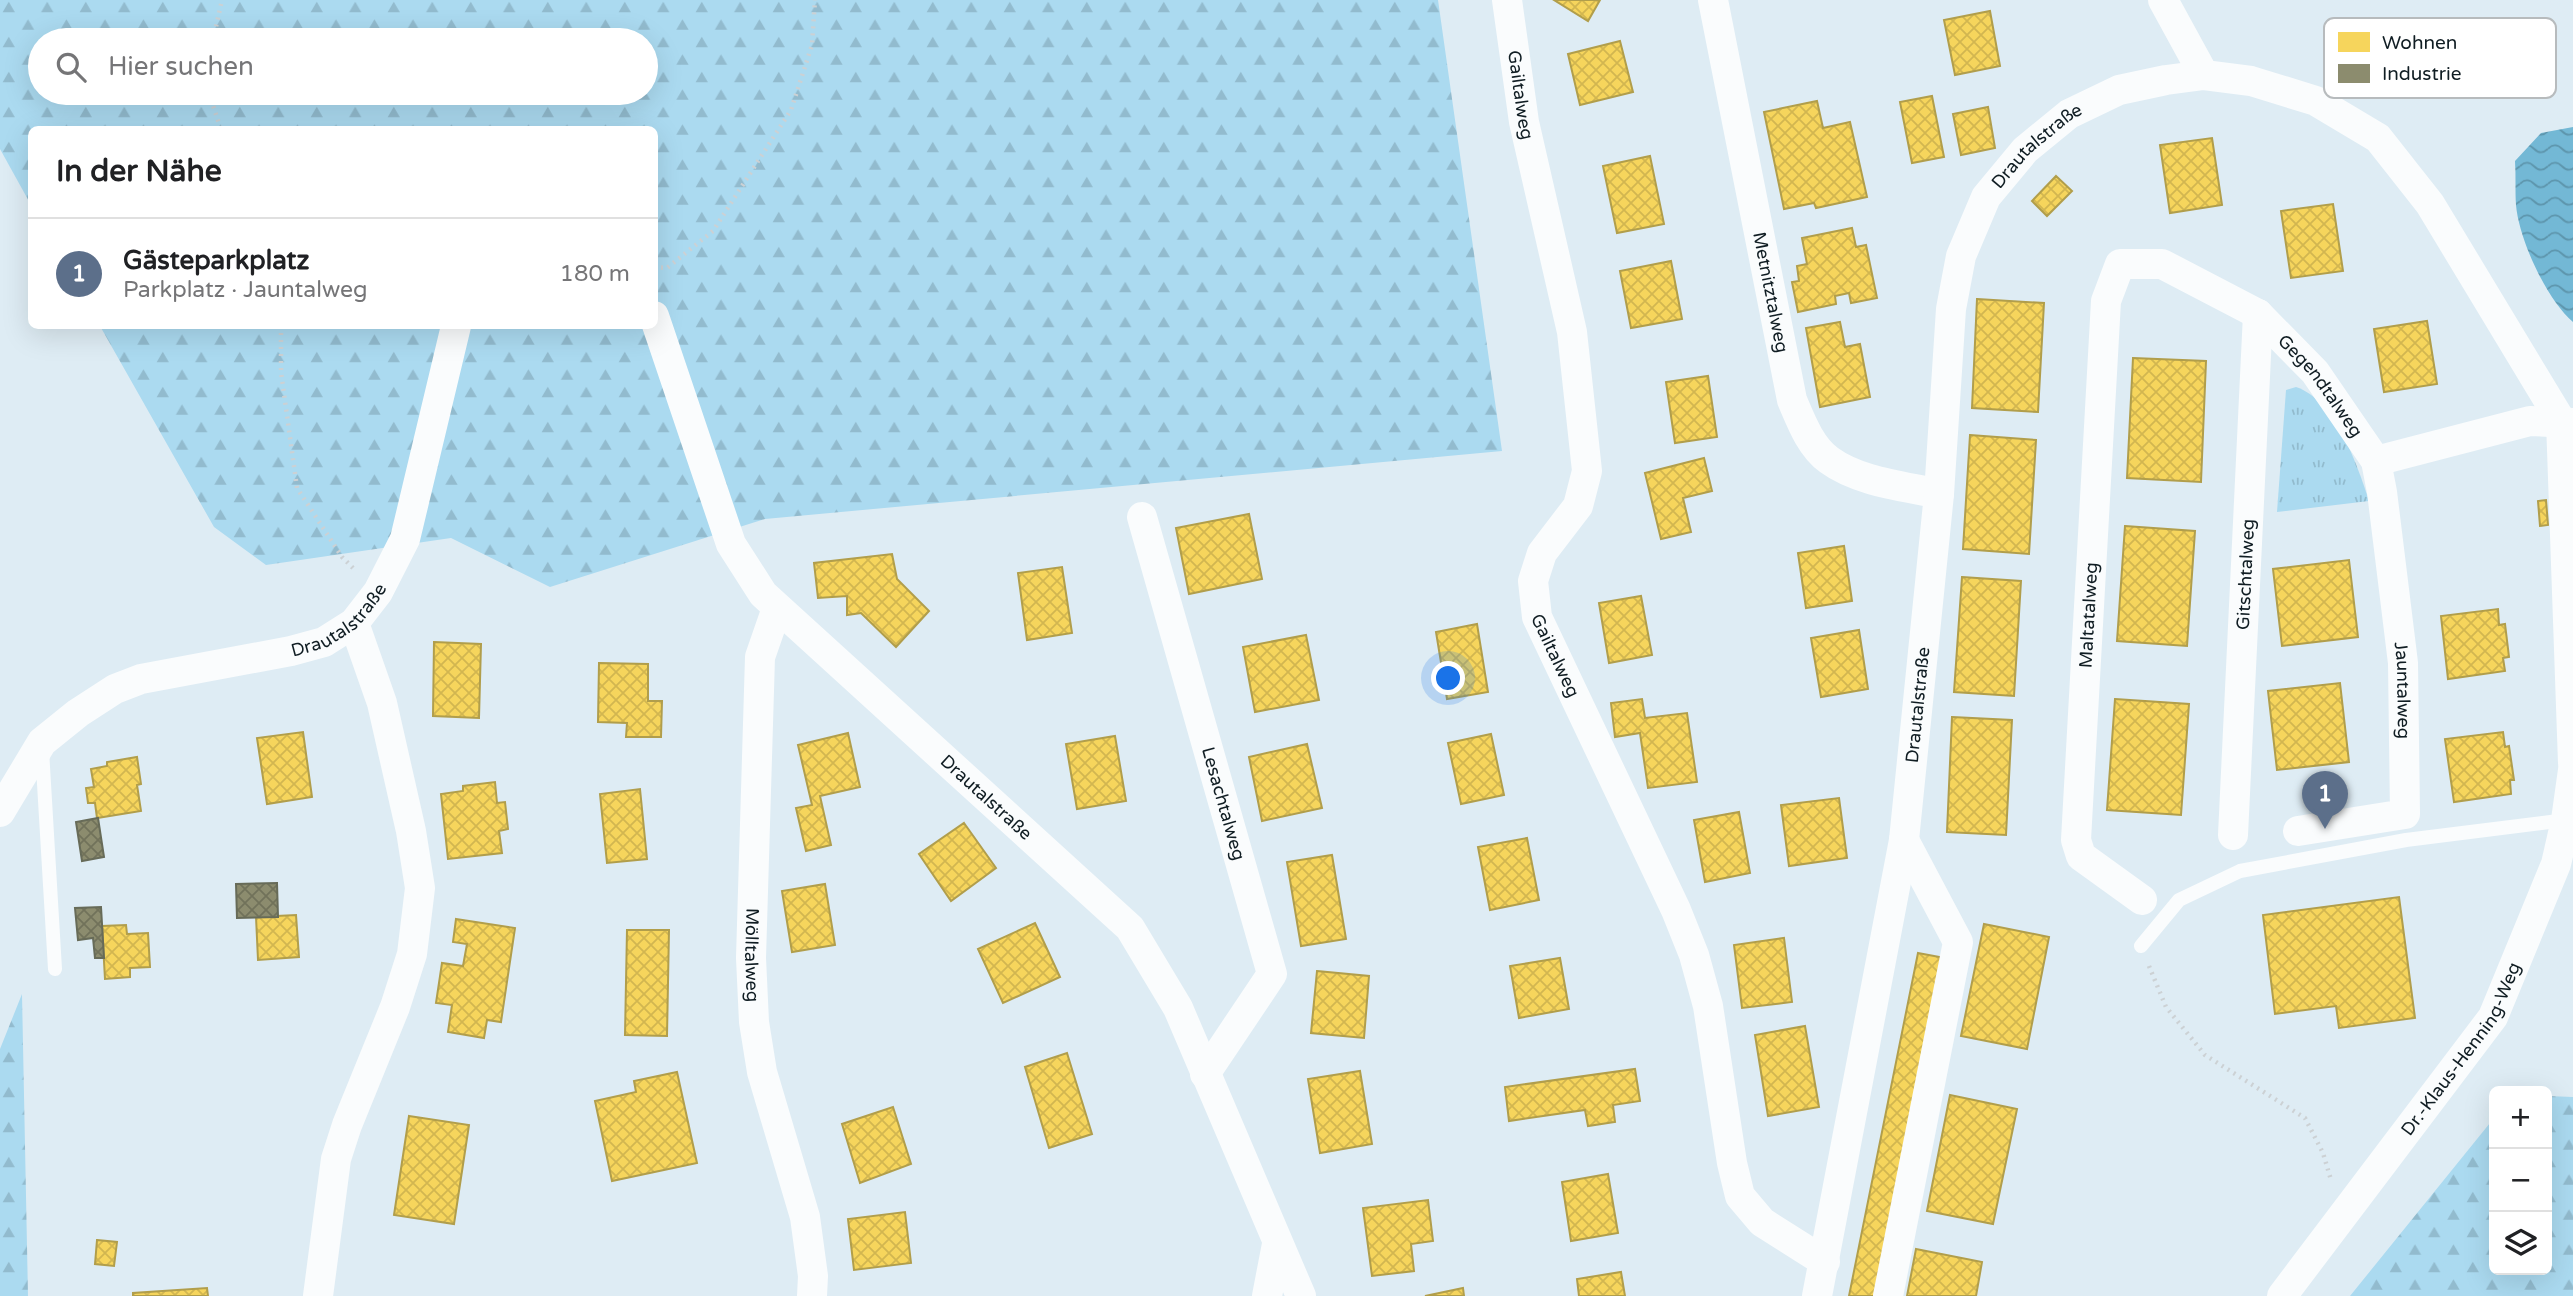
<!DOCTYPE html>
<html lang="de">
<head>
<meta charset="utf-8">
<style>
	:root { --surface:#fff; --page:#f2f2f2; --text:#202124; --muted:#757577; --line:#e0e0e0; --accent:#58656c }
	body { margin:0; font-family:"Varela Round",sans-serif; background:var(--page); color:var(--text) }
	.controls { position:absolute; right:21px; bottom:21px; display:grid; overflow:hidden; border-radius:10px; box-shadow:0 7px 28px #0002 }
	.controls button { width:63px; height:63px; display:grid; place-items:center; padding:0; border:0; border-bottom:2px solid var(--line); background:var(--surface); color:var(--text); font:35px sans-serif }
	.you { position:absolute; left:1449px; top:679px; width:24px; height:24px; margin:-18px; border:5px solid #fff; border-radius:50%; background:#1a73e8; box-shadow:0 0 0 10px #1a73e833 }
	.badge { display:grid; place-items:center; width:46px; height:46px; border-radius:50%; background:var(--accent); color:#fff; font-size:23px; font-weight:700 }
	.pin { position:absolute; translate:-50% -58px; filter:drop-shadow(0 2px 4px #0008) }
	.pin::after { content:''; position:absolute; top:37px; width:24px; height:21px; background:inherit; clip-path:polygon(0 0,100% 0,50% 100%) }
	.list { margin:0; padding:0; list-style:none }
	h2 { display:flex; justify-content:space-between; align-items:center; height:91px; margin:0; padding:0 28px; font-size:30px }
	h2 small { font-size:23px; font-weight:400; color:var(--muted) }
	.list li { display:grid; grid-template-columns:46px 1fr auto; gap:21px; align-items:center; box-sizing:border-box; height:112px; padding:0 28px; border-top:2px solid var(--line) }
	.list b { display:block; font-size:26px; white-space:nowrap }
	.list p { margin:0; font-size:23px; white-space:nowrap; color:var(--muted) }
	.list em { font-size:23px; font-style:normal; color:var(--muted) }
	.icon { flex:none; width:38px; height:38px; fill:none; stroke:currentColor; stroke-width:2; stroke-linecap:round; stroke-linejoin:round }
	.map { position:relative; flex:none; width:2573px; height:1296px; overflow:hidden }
	.search { position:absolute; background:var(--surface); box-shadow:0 7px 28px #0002; left:28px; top:28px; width:630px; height:77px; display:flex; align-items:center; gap:18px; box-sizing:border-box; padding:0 24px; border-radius:38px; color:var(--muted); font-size:26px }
	.panel { position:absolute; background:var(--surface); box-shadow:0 7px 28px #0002; left:28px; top:126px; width:630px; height:203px; border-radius:10px }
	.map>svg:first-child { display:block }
	.forest { fill:url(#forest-firs); fill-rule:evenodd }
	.park { fill:url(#park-tufts) }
	.water { fill:url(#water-waves) }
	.homes { fill:url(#homes-cross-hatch); stroke:#b19e4b; stroke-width:2 }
	.industry { fill:url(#industry-cross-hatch); stroke:#676b58; stroke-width:2 }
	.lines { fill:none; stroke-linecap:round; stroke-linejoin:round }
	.path { stroke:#ccd1d4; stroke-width:4.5; stroke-dasharray:2 5; stroke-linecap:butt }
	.lane { stroke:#fafcfd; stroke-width:14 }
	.street { stroke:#fafcfd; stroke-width:30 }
	.labels { text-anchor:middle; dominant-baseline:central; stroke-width:7; stroke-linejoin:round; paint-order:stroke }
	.street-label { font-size:18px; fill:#101d23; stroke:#fff }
	.key { fill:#fff; stroke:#b7bbbd; stroke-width:2 }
	.key-label { font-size:19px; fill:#101d23 }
</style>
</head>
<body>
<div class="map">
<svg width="2573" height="1296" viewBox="0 0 2573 1296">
	<defs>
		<pattern id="forest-firs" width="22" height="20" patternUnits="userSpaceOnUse" patternTransform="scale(1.75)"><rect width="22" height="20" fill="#abdaf0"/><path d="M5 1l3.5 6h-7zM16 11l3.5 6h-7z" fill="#92bbce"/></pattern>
		<pattern id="park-tufts" width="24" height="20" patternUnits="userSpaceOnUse" patternTransform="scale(1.75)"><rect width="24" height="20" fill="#abdaf0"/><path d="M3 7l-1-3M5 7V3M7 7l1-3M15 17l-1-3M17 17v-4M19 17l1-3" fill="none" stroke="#92bbce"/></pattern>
		<pattern id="water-waves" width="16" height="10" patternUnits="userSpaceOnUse" patternTransform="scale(1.75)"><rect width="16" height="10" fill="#73b8d5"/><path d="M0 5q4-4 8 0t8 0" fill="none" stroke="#5d95ac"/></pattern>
		<pattern id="homes-cross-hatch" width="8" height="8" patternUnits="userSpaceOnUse" patternTransform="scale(1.75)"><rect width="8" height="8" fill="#f6d55c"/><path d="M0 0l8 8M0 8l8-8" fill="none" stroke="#d2b650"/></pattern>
		<pattern id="industry-cross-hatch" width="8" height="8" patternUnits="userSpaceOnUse" patternTransform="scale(1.75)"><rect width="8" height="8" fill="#8c8c6e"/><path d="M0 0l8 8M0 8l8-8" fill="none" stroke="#71725a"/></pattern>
	</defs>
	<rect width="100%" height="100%" fill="#deecf4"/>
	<path class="forest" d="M 0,0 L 1438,0 L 1502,451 L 765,519 L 550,587 L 451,538 L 266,565 L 214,527 L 100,326 L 654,326 L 654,130 L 32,130 L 31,205 L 0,149 ZM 40,40 L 646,40 L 646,93 L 40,93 Z
		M 22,994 L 28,1296 L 0,1296 L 0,1049 Z
		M 2547,1096 L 2573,1097 L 2573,1296 L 2350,1296 L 2494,1118 L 2494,1270 L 2547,1270 Z"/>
	<path class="park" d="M 2296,387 C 2335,400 2357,464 2369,501 L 2277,512 L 2286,390 Z"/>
	<path class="water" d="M 2573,127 L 2573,322 C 2547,300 2519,240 2516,205 C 2515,191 2516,176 2515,161 L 2541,133 Z"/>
	<path class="homes" d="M 1554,0 L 1600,0 L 1588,21 Z
		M 1990,11 L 2000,66 L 1955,75 L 1944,20 Z
		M 1620,41 L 1633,92 L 1580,105 L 1568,54 Z
		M 1932,96 L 1944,157 L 1912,163 L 1900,102 Z
		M 1817,101 L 1823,128 L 1850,122 L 1867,197 L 1816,208 L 1814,203 L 1784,209 L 1764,112 Z
		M 1988,107 L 1995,148 L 1961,155 L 1953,114 Z
		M 2212,138 L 2222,205 L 2170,213 L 2160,145 Z
		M 1650,156 L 1664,224 L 1617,233 L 1603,166 Z
		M 2056,176 L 2072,191 L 2047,216 L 2032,201 Z
		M 2333,204 L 2343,271 L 2291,278 L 2281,211 Z
		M 1852,228 L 1856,247 L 1866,245 L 1877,298 L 1851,303 L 1849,293 L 1835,296 L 1836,304 L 1798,312 L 1792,282 L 1799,281 L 1797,266 L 1807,264 L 1802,238 Z
		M 1671,261 L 1682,319 L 1631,328 L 1620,271 Z
		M 1977,299 L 2044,303 L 2038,412 L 1972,408 Z
		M 2427,321 L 2437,384 L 2384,392 L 2374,329 Z
		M 1840,322 L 1845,347 L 1860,344 L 1870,397 L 1820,407 L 1806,328 Z
		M 2133,358 L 2206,361 L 2201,482 L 2127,478 Z
		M 1708,376 L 1717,437 L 1675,443 L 1666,382 Z
		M 1970,435 L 2036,440 L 2029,554 L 1963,549 Z
		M 1704,458 L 1712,491 L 1683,498 L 1691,532 L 1661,539 L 1645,473 Z
		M 2546,500 L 2548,525 L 2540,526 L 2538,501 Z
		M 1249,514 L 1262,579 L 1189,594 L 1176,528 Z
		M 2125,526 L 2195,531 L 2187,646 L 2117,641 Z
		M 1844,546 L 1852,601 L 1806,608 L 1798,553 Z
		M 892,554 L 897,579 L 929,611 L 896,647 L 861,613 L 847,615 L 847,596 L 818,598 L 814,563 Z
		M 2349,560 L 2358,637 L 2282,646 L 2273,569 Z
		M 1062,567 L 1072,633 L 1027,640 L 1018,573 Z
		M 1962,577 L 2021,581 L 2014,696 L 1954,692 Z
		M 1641,596 L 1652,655 L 1609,663 L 1599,603 Z
		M 2498,609 L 2499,625 L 2505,624 L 2509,657 L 2503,658 L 2505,671 L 2448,679 L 2441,616 Z
		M 1477,624 L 1488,692 L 1447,699 L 1436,632 Z
		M 1859,630 L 1868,689 L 1821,697 L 1811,638 Z
		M 1306,635 L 1319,700 L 1255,712 L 1243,647 Z
		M 434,642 L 481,644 L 479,718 L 433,716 Z
		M 599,663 L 648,664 L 648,701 L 662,701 L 661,737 L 626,737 L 627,723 L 598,722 Z
		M 2340,683 L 2349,762 L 2277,770 L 2268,691 Z
		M 1642,699 L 1645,718 L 1687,713 L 1697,782 L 1648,788 L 1640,733 L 1615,737 L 1611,703 Z
		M 2115,699 L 2189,704 L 2181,815 L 2107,810 Z
		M 1952,717 L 2012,720 L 2006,835 L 1947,832 Z
		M 303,732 L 312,797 L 267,804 L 257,738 Z
		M 2503,732 L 2505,747 L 2509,746 L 2514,780 L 2510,780 L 2511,794 L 2454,802 L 2445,739 Z
		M 848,733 L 860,787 L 820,796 L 831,845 L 806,851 L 796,808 L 812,805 L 798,745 Z
		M 1491,734 L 1504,795 L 1461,804 L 1448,743 Z
		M 1115,736 L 1126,801 L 1077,809 L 1066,744 Z
		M 1307,744 L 1322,808 L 1262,821 L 1249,757 Z
		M 137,757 L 141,784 L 137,785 L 141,811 L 97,818 L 95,803 L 88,803 L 86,788 L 94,787 L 91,769 L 107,766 L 107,762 Z
		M 495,782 L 497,803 L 505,802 L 508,829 L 499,831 L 502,853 L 448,859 L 441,794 L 463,791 L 463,786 Z
		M 640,789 L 647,859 L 607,863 L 600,794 Z
		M 1839,798 L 1847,858 L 1789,866 L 1781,805 Z
		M 1739,812 L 1750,873 L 1705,882 L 1694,820 Z
		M 964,823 L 996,868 L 951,901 L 919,854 Z
		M 1527,838 L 1539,900 L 1490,910 L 1478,847 Z
		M 1332,855 L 1346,939 L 1301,946 L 1287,862 Z
		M 825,884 L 835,945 L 792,952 L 782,891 Z
		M 2399,897 L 2415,1018 L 2339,1028 L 2336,1006 L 2275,1014 L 2263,915 Z
		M 296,915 L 299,957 L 258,960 L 256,917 Z
		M 456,919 L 515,928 L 501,1022 L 487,1020 L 484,1038 L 448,1032 L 452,1005 L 436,1003 L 442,963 L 463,966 L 467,944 L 453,942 Z
		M 1035,923 L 1060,977 L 1003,1003 L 978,949 Z
		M 1984,924 L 2049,937 L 2027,1049 L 1961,1036 Z
		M 126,925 L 127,934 L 148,933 L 150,967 L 130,968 L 130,977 L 105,979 L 102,926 Z
		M 627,930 L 669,930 L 667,1036 L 625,1035 Z
		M 1784,938 L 1792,1002 L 1742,1008 L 1734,945 Z
		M 1918,953 L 1945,958 L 1877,1296 L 1849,1296 Z
		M 1560,958 L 1569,1009 L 1519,1018 L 1510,966 Z
		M 1317,971 L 1369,976 L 1364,1038 L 1311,1033 Z
		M 1805,1026 L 1819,1107 L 1768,1116 L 1755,1035 Z
		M 1067,1053 L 1092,1134 L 1049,1148 L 1025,1067 Z
		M 1635,1069 L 1640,1101 L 1613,1105 L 1615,1122 L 1588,1126 L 1585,1110 L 1509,1121 L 1505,1087 Z
		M 1360,1071 L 1372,1144 L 1320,1153 L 1308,1079 Z
		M 677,1072 L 697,1163 L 612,1181 L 595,1101 L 636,1092 L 634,1081 Z
		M 1950,1095 L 2017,1109 L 1993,1224 L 1927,1211 Z
		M 893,1107 L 911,1164 L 860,1183 L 842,1124 Z
		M 409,1116 L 469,1125 L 454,1224 L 394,1215 Z
		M 1608,1174 L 1618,1233 L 1571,1241 L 1562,1182 Z
		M 1428,1200 L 1433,1241 L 1411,1244 L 1414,1271 L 1372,1276 L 1363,1208 Z
		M 905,1212 L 911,1263 L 854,1270 L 848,1219 Z
		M 97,1240 L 117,1242 L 114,1266 L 95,1264 Z
		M 1916,1249 L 1982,1262 L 1976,1296 L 1907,1296 Z
		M 1621,1272 L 1625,1296 L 1579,1296 L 1577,1279 Z
		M 207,1288 L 208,1296 L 133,1296 L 133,1293 Z
		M 1463,1288 L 1464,1296 L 1425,1296 Z"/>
	<path class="industry" d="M 98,818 L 104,857 L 82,861 L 76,822 Z
		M 277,883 L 278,917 L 237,918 L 236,884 Z
		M 101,907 L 104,958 L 95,958 L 93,938 L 78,940 L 75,908 Z"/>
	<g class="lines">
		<path class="path" d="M 213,40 L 222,0
			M 209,93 L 221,130
			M 654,267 L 667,268 L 713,231 L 791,110 L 812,45 L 815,0
			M 281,326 L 281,372 L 297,488 L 342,557 L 355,570
			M 2149,966 L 2166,1007 L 2205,1055 L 2305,1118 L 2323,1153 L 2331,1180"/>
		<path class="lane" d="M 42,750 L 55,969
			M 2141,946 L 2179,900 L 2240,871 L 2406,840 L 2566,820"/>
		<g class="street">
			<path id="s1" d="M 1507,0 L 1524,122 L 1572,332 L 1587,471 L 1578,506 L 1542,553 L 1533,581 L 1537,617 L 1676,910 L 1694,955 L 1708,1006 L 1732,1163 L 1740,1196 L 1762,1222 L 1825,1262"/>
			<path id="s2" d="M 1713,0 L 1792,400 C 1801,421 1810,446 1829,460 C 1859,482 1904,486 1939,494"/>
			<path d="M 2163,0 L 2204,75"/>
			<path id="s3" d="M 654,316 L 731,544 L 763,594 L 1130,928 L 1178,1008 L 1301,1296"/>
			<path d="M 2376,461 L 2530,421 L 2573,423"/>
			<path id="s4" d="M 1142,517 L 1272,974 L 1205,1074"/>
			<path id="s5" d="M 777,608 L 760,657 L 751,958 L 754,1022 L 762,1072 L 805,1217 L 813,1276 L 812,1296"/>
			<path id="s6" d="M 0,812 L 42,742 L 78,713 L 115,689 L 141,679 L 291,651 L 324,642 L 354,623 L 378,592 L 405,539 L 456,326"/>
			<path id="s7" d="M 2233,835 L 2258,314"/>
			<path id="s8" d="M 2142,900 L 2081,856 L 2076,840 L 2106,301 L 2120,264 L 2162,264 L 2258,314 L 2315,372 L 2376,461 L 2382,492 L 2403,663 L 2405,814 L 2298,831"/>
			<path d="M 318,1296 L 336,1159 L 347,1125 L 395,1007 L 412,954 L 420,888 L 411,831 L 382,703 L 354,623"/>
			<path d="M 1267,1296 L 1277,1244"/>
			<path id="s9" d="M 1817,1296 L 1904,840 L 1939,494 L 1951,309 L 1961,256 L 1986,197 L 2025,150 L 2069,114 L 2119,90 L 2166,80 L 2204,75 L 2251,81 L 2316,101 L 2378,138 L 2430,204 L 2561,421 L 2573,763"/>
			<path d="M 1888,1296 L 1958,942 L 1904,840"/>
			<path id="s10" d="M 2282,1296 L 2493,1017 L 2556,864 L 2566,820 L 2573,770"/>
		</g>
	</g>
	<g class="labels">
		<g class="street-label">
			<text stroke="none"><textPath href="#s1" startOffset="96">Gailtalweg</textPath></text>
			<text stroke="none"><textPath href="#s9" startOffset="1188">Drautalstraße</textPath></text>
			<text stroke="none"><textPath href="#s2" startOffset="298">Metnitztalweg</textPath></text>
			<text stroke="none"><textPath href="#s8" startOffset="917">Gegendtalweg</textPath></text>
			<text stroke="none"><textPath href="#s7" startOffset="261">Gitschtalweg</textPath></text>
			<text stroke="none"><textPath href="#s6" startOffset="411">Drautalstraße</textPath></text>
			<text stroke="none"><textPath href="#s8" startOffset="317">Maltatalweg</textPath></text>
			<text stroke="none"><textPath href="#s1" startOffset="682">Gailtalweg</textPath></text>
			<text stroke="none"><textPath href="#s8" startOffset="1242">Jauntalweg</textPath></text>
			<text stroke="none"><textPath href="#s9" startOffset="600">Drautalstraße</textPath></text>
			<text stroke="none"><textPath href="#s3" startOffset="602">Drautalstraße</textPath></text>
			<text stroke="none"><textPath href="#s4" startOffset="298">Lesachtalweg</textPath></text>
			<text stroke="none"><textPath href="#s5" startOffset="350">Mölltalweg</textPath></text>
			<text stroke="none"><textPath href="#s10" startOffset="306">Dr.-Klaus-Henning-Weg</textPath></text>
		</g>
	</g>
	<rect x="2324" y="18" width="232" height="80" rx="10" class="key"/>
	<rect x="2338" y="32" width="32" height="20" fill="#f6d55c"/>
	<rect x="2338" y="64" width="32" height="19" fill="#8c8c6e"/>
	<g class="key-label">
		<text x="2382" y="49">Wohnen</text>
		<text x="2382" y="80">Industrie</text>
	</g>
</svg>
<div class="controls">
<button>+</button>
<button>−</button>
<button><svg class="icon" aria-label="layers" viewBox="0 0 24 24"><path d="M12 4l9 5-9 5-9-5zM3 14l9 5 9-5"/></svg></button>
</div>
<div class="you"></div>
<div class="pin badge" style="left:2325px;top:829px;background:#5c6f8a">1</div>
<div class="search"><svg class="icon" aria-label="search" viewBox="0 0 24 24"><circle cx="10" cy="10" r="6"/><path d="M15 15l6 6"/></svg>Hier suchen</div>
<section class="panel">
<h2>In der Nähe<small></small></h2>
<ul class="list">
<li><span class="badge" style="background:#5c6f8a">1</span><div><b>Gästeparkplatz</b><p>Parkplatz · Jauntalweg</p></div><em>180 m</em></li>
</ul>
</section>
</div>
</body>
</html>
